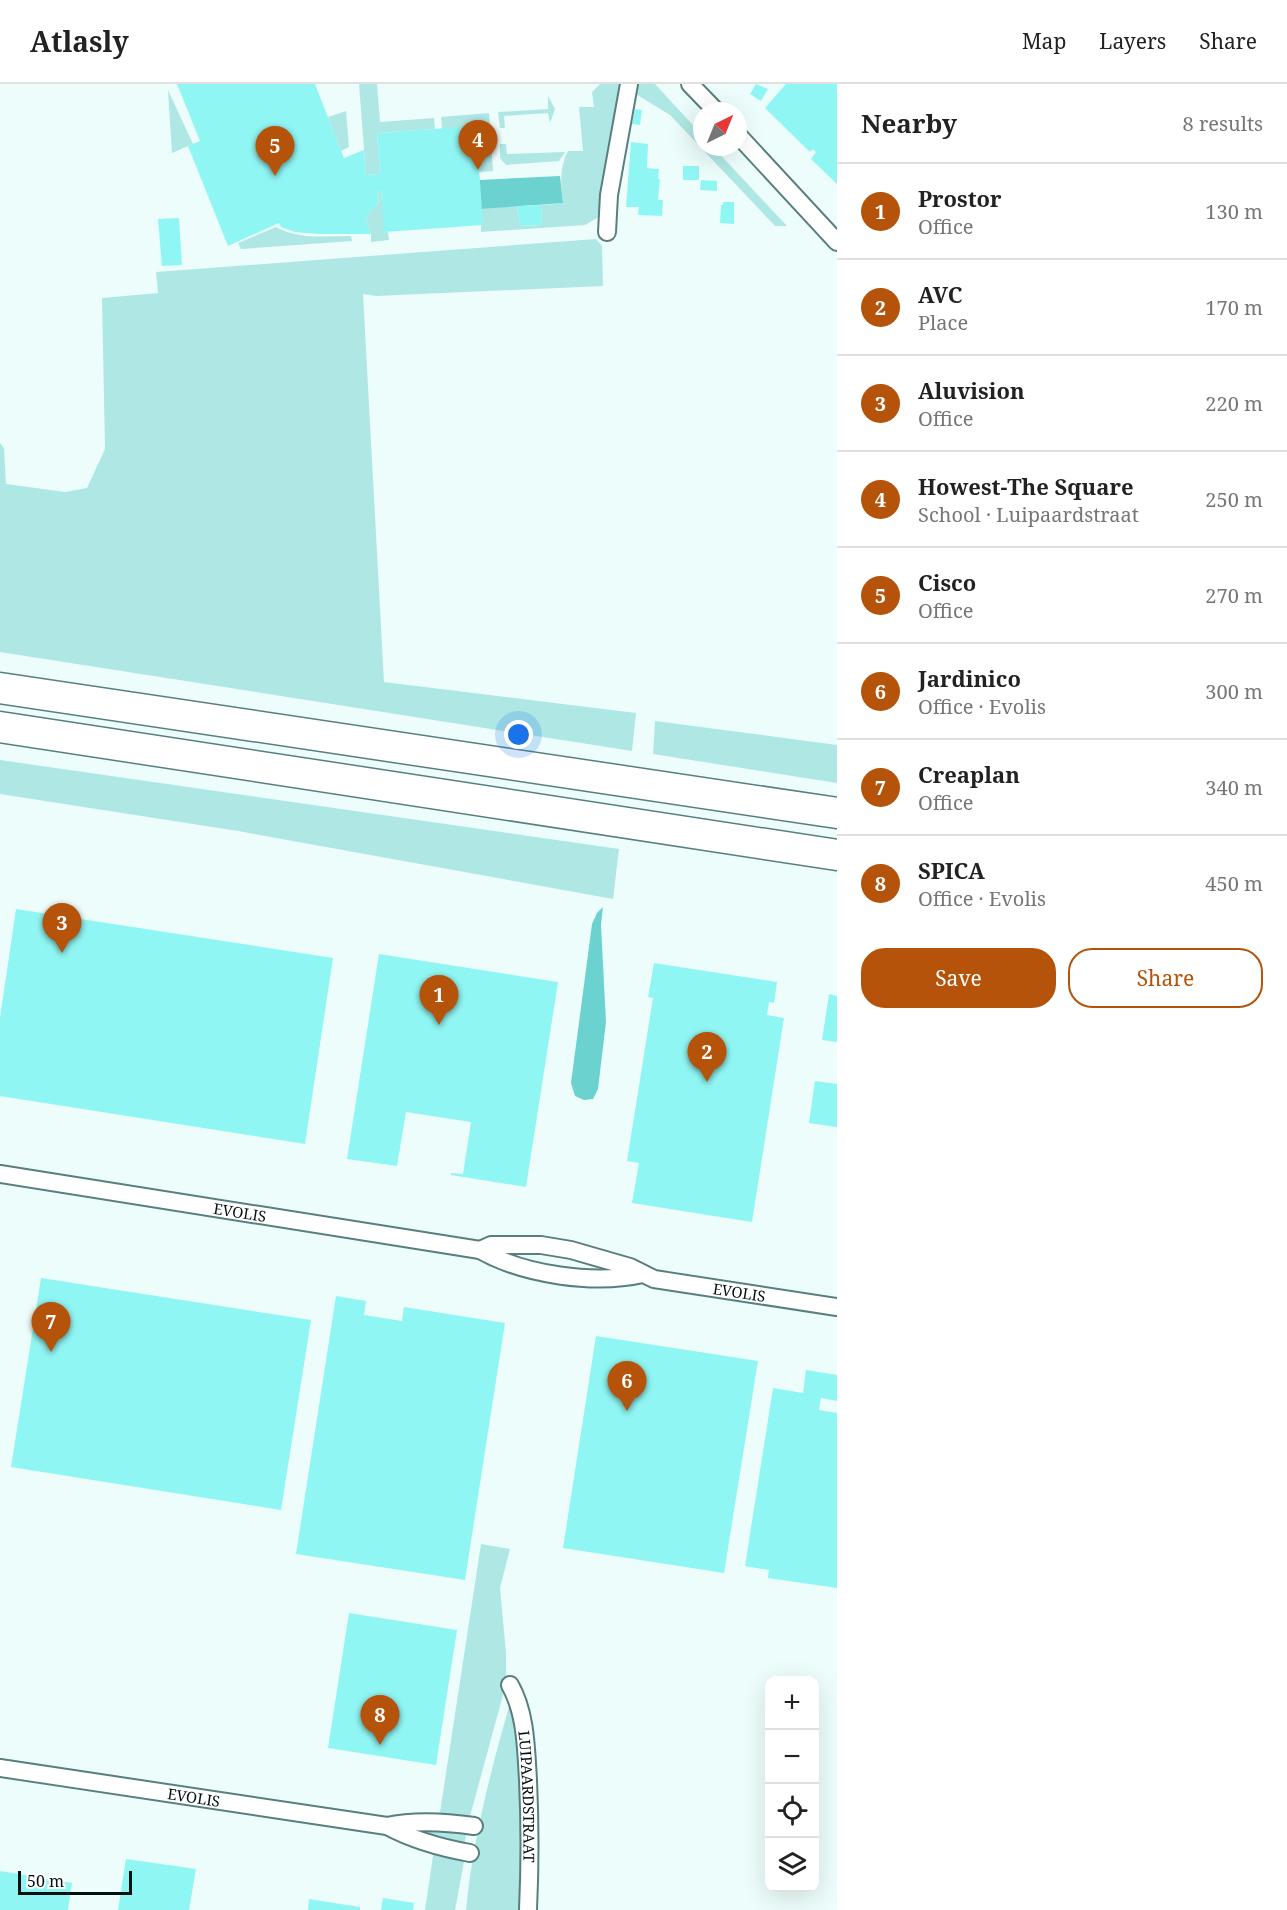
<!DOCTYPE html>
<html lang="en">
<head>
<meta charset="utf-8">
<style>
	:root { --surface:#fff; --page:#f6f6f6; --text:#222; --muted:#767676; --line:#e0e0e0; --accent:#b45309 }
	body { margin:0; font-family:"Noto Serif",serif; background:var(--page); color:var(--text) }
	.controls { position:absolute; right:18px; bottom:18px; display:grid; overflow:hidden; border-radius:12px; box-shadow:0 6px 24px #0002 }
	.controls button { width:54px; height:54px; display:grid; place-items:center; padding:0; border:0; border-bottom:2px solid var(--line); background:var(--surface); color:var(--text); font:30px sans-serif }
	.compass { position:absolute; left:693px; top:18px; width:54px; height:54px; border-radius:50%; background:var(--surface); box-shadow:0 6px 24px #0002; rotate:43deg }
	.scale { position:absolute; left:18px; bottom:15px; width:114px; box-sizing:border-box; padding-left:6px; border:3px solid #02100f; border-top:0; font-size:16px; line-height:21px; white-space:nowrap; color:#02100f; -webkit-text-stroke:4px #fff; paint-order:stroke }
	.you { position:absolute; left:519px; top:651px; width:21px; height:21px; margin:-15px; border:4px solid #fff; border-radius:50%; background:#1a73e8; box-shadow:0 0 0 9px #1a73e833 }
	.badge { display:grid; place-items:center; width:39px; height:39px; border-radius:50%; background:var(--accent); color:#fff; font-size:20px; font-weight:700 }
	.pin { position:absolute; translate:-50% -50px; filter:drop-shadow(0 2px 3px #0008) }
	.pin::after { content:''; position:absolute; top:32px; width:21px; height:18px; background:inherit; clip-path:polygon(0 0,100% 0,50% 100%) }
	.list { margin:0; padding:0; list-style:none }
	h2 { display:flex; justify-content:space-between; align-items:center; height:78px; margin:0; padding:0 24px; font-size:26px }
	h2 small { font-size:20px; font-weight:400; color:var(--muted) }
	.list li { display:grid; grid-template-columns:39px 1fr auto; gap:18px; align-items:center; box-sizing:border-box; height:96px; padding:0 24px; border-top:2px solid var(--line) }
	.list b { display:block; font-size:22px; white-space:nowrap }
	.list p { margin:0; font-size:20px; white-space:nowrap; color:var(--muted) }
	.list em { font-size:20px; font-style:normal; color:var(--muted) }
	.actions { display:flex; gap:12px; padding:18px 24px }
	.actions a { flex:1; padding:14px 0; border:2px solid var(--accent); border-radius:24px; text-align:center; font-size:21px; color:var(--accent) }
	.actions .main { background:var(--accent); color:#fff }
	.icon { flex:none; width:33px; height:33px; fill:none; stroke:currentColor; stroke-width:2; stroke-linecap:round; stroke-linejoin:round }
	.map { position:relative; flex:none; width:837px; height:1826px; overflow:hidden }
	header { display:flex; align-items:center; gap:36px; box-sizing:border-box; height:84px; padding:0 30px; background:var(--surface); border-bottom:2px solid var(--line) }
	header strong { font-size:28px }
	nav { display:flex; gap:33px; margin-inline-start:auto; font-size:21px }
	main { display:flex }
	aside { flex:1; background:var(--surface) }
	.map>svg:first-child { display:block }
	.green { fill:#afe7e5 }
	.water { fill:#6cd2cf }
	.building { fill:#90f6f3 }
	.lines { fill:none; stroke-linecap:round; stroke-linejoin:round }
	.minor-casing { stroke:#587f7e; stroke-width:20 }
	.motorway-casing { stroke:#587f7e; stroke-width:33 }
	.minor { stroke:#fff; stroke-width:16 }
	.motorway { stroke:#fff; stroke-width:30 }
	.labels { text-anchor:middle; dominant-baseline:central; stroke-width:5; stroke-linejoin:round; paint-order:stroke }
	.street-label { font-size:15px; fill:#02100f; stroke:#fff }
</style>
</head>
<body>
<header>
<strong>Atlasly</strong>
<nav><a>Map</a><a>Layers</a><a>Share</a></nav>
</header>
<main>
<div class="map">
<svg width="837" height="1826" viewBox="0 0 837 1826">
	<rect width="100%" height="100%" fill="#ecfdfc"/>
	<path class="green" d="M 359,0 L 377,0 L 380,38 L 434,34 L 435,45 L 377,49 L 380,90 L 366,91 Z
		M 600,0 L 625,0 L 602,131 L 585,141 L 481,148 L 481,125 L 517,122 L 520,142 L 542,141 L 541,121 L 563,119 C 561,100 559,85 568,67 L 583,67 L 579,23 L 594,23 L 592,8 Z
		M 637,0 L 655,0 L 702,51 L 702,63 L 713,63 L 787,142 L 775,142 L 670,31 L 634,9 Z
		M 168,6 L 193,60 L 172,69 Z
		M 548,12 L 555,25 L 550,39 L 548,29 L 504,32 L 505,44 L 500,44 L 498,28 L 548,25 Z
		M 346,27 L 349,63 L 341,67 L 328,33 Z
		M 489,29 L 493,87 L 479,88 L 442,45 L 441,33 Z
		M 500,60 L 506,60 L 507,70 L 565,68 L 559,77 L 506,81 L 500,74 Z
		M 381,107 L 385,148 L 388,148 L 389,156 L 371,158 L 371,150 L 365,135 L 369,133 L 369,127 C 378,123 381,117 377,108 Z
		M 276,143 C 300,156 325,152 351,152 L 352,157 L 241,165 L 238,159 Z
		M 596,155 L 602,162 L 603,202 L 376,212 L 363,210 L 384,598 L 636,629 L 632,667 L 0,568 L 0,359 L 4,364 L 6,400 L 65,408 L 87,404 L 105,365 L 102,214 L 158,209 L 156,188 Z
		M 655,637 L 837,661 L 837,699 L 653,670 Z
		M 0,676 L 619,765 L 613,815 L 238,747 L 0,710 Z
		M 481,1460 L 510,1465 L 500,1504 L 506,1569 L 506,1600 L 469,1736 L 439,1735 Z
		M 512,1612 L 519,1639 L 525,1826 L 466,1826 C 473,1753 492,1682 512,1612 Z
		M 402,1744 L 467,1746 L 464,1763 Z
		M 434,1765 L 465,1772 L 455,1826 L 425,1826 Z"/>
	<path class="water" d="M 560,92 L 563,119 L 481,125 L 479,96 Z
		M 603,823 L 601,841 L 606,938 L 598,1005 L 593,1015 L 584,1016 L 575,1012 L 571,999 L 592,840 L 597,829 Z"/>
	<path class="building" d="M 177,0 L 315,0 L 344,74 L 364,66 L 366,91 L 380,90 L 377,49 L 476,42 L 483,141 L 384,148 L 381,107 L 377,108 L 379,113 L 378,119 L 374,125 L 369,127 L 369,133 L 365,135 L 371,150 L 319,150 L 295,148 L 281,143 L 279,139 L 228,162 L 188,62 L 200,57 Z
		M 756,0 L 768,5 L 761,17 L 750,10 Z
		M 786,0 L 837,0 L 837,100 L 811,75 L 816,68 L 813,65 L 810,68 L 765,24 Z
		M 635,25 L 642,26 L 640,41 L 632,40 Z
		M 631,58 L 648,60 L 647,84 L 659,85 L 658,95 L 660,95 L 658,116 L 663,116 L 662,132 L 638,131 L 639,123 L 626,123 Z
		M 683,82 L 699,82 L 699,96 L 683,96 Z
		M 701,96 L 717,97 L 717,107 L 700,106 Z
		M 723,118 L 734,118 L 734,140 L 720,139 L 721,121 L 723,121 Z
		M 541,121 L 542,141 L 520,142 L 517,122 Z
		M 179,134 L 182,181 L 162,182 L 158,135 Z
		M 16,825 L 333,874 L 305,1060 L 0,1012 L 0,934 Z
		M 379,870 L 558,898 L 526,1103 L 451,1091 L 451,1089 L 463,1090 L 471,1038 L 406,1028 L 397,1082 L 347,1075 Z
		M 654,879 L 777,898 L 774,919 L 769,918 L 767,931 L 784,934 L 752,1138 L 632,1119 L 639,1079 L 627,1077 L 653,914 L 648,913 Z
		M 829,910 L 837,912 L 837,958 L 822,956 Z
		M 815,997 L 837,1000 L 837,1043 L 809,1039 Z
		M 41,1194 L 311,1236 L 281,1426 L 11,1383 Z
		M 336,1212 L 366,1217 L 364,1231 L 402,1237 L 404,1223 L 505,1239 L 465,1496 L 296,1470 Z
		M 596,1252 L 758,1277 L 724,1489 L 563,1464 Z
		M 806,1286 L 837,1291 L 837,1317 L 821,1314 L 819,1326 L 837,1329 L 837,1504 L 768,1494 L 769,1486 L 745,1482 L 773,1304 L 803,1309 Z
		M 349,1529 L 457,1546 L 436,1681 L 328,1664 Z
		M 126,1775 L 196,1785 L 189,1826 L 118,1826 Z
		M 0,1787 L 72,1799 L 68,1826 L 0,1826 Z
		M 383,1814 L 414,1819 L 413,1826 L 381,1826 Z
		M 309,1815 L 360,1823 L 360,1826 L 308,1826 Z"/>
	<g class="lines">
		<defs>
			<g id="minor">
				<path d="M 690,0 L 716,27"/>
				<path d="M 738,51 L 837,158"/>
				<path d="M 607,148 L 609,111 L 629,0"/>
				<path id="s1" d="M 0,1090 L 480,1166 C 524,1191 594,1201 643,1190"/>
				<path id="s2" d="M 480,1166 L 491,1161 L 541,1161 L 571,1166 L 630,1183 L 654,1195 L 837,1223"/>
				<path id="s3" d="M 510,1601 C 526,1629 526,1665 528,1696 C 530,1739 530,1783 528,1826"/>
				<path id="s4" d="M 0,1684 L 387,1742 C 413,1756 442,1764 470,1769"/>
				<path d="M 387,1742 C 415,1736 446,1738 474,1742"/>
			</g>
			<path id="motorway" d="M 0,604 L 837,729
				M 0,643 L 837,771"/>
		</defs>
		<use href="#minor" class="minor-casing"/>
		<use href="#motorway" class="motorway-casing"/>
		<use href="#minor" class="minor"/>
		<use href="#motorway" class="motorway"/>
	</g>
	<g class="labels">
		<g class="street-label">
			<text stroke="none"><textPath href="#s1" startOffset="243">EVOLIS</textPath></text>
			<text stroke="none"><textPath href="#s2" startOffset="267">EVOLIS</textPath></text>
			<text stroke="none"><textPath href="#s3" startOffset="114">LUIPAARDSTRAAT</textPath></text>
			<text stroke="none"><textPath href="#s4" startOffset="196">EVOLIS</textPath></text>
		</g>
	</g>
</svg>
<div class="controls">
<button>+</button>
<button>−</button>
<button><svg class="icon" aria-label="locate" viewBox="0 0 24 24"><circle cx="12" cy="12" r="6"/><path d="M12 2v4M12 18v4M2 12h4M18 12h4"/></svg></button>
<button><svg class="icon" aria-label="layers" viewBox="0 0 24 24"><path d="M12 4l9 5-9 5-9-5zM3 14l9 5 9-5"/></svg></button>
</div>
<svg class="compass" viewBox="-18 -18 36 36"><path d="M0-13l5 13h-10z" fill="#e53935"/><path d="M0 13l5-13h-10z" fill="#767676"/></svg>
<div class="scale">50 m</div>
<div class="you"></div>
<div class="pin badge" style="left:439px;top:941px">1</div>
<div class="pin badge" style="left:707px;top:998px">2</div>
<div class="pin badge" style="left:62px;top:869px">3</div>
<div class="pin badge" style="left:478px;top:86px">4</div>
<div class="pin badge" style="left:275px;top:92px">5</div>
<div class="pin badge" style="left:627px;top:1327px">6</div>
<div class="pin badge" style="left:51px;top:1268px">7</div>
<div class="pin badge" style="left:380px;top:1661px">8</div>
</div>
<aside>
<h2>Nearby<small>8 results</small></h2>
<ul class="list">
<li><span class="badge">1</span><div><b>Prostor</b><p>Office</p></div><em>130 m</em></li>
<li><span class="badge">2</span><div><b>AVC</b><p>Place</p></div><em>170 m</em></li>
<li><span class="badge">3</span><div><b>Aluvision</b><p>Office</p></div><em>220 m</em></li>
<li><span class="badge">4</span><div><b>Howest-The Square</b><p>School · Luipaardstraat</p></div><em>250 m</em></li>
<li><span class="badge">5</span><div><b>Cisco</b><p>Office</p></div><em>270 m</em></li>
<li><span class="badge">6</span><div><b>Jardinico</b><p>Office · Evolis</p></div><em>300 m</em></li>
<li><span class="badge">7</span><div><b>Creaplan</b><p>Office</p></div><em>340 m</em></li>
<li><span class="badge">8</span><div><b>SPICA</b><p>Office · Evolis</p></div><em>450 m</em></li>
</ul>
<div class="actions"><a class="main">Save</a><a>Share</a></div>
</aside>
</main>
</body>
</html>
